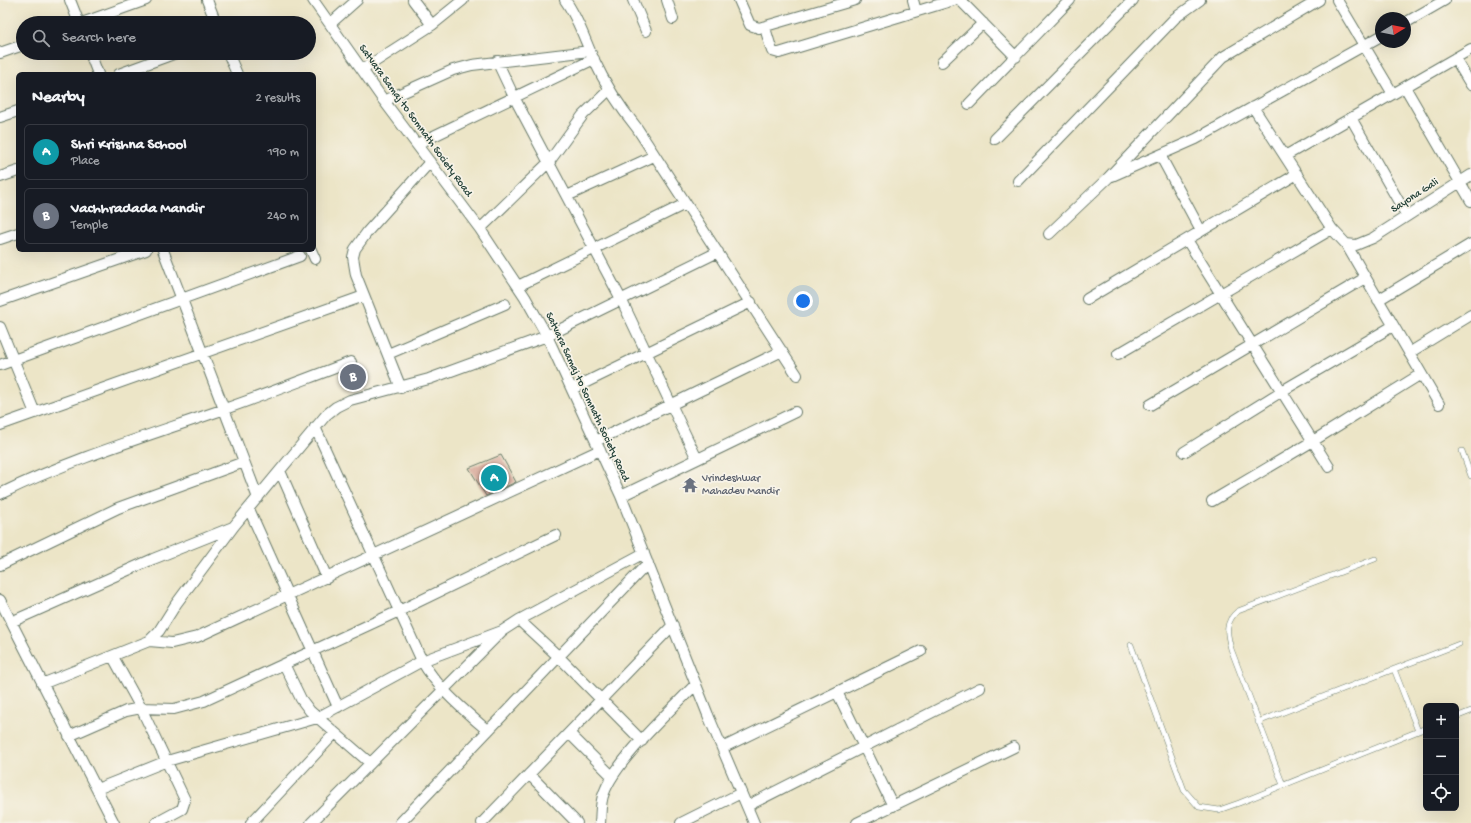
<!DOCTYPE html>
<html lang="en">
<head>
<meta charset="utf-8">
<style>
	:root { --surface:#171b24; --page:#242831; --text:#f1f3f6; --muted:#9ea1a6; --line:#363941; --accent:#db2777 }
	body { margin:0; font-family:"Gochi Hand",sans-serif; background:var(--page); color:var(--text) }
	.controls { position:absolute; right:12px; bottom:12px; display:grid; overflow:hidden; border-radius:6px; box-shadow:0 4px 16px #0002 }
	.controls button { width:36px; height:36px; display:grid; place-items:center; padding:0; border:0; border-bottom:1px solid var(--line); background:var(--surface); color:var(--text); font:20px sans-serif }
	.compass { position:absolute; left:1375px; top:12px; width:36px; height:36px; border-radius:50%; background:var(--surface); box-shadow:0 4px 16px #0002; rotate:80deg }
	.you { position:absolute; left:803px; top:301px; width:14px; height:14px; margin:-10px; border:3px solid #fff; border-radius:50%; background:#1a73e8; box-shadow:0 0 0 6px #1a73e833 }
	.badge { display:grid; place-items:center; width:26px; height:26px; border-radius:50%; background:var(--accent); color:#fff; font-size:13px; font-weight:700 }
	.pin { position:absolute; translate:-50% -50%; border:2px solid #fff; box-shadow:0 1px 4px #0006 }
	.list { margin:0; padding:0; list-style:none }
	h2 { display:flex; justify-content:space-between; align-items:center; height:52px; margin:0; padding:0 16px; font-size:17px }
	h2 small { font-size:13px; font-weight:400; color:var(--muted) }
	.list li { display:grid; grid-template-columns:26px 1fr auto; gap:12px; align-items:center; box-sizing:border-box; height:56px; margin:0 8px 8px; padding:0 8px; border:1px solid var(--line); border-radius:6px }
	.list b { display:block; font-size:15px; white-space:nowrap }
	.list p { margin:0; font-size:13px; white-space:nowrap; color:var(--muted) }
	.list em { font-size:13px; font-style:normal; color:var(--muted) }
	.icon { flex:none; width:22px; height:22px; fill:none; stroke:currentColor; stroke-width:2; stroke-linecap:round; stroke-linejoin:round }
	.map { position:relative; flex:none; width:1471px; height:823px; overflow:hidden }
	.search { position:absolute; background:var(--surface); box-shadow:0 4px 16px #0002; left:16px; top:16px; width:300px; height:44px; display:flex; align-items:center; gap:10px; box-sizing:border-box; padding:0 14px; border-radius:22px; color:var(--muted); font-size:15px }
	.panel { position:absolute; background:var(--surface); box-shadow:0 4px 16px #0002; left:16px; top:72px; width:300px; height:180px; border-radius:6px }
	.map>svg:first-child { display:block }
	.building { fill:#d39e8e }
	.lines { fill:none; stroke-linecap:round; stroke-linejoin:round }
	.lane-casing { stroke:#677867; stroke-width:6 }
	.street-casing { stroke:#677867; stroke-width:12 }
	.lane { stroke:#fff; stroke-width:5 }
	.street { stroke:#fff; stroke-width:10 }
	.labels { text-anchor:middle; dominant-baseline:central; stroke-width:3.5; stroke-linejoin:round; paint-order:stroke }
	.street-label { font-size:11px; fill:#1f3d34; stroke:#f7f3e8 }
	.worship-label { font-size:11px; fill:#5b616d; stroke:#f7f3e8; text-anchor:start }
</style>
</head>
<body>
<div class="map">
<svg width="1471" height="823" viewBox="0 0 1471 823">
	<rect width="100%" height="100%" fill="#f7f3e8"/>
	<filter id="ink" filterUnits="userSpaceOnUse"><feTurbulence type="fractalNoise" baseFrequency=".025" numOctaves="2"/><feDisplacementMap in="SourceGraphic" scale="8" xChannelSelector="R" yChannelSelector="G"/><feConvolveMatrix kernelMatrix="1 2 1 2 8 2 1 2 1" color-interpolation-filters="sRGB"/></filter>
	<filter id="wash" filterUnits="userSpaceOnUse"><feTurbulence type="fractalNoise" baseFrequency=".012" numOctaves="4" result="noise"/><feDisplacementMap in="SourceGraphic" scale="16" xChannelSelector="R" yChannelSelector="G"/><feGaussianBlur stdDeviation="0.9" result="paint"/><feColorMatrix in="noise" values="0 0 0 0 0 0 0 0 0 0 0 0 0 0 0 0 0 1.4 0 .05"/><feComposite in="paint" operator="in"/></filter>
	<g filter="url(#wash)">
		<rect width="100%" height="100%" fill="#ece5c7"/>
		<g id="blocks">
			<path class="building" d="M 501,455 L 516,482 L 486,496 L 469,468 Z"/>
		</g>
	</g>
	<g filter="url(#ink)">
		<use href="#blocks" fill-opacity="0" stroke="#677867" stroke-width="1"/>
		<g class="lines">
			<defs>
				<path id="lane" d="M 1462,451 L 1471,476
					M 1131,645 L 1184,790 L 1199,807 L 1219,810 L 1239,803 L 1426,728
					M 1394,669 L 1418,731
					M 1456,717 L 1471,711
					M 1258,722 L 1459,644
					M 1283,785 L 1231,649 C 1227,634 1224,622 1238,611 L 1375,559"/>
				<path id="street" d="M 70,0 L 79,23
					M 207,0 L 216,23
					M 313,0 L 384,101 L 480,229 L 525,297 L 547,336 L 621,496 L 708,715 L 754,823
					M 413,0 L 432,25
					M 565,0 C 578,18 584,38 593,58 C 605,84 619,106 637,128 L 797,375
					M 633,0 L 646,31
					M 667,0 L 673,19
					M 739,0 L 750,25 L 759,28 L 855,0
					M 913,0 L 916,11
					M 960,0 L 1016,57
					M 1337,0 L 1393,94
					M 82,23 L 146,0
					M 1405,23 L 1445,0
					M 330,24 L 357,0
					M 765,28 L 772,51 L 779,53 L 954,0
					M 0,53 L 23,45
					M 90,53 L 98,74
					M 228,53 L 237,74
					M 1455,58 L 1471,85
					M 497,61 L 514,97 L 621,299 L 697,459
					M 942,62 L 983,23
					M 362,70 L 432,25 L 463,0
					M 119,74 L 176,53
					M 1405,87 L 1471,201
					M 384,101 L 453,70 L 472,65 L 590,51
					M 969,104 L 1070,0
					M 1253,107 L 1332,229 L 1346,244 L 1356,245 L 1373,238 L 1471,175
					M 0,117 L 18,111
					M 1351,118 L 1407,216
					M 995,139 L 1133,0
					M 417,144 L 594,59
					M 1160,155 L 1201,231
					M 1285,156 L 1471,49
					M 1112,176 L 1196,139 L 1381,36
					M 0,177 L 18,171
					M 1018,181 L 1175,18 L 1200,0
					M 567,196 L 654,156
					M 480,229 L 549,162 L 583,115 L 609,90
					M 1049,234 L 1108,178 L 1223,57 L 1319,0
					M 0,239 L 18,233
					M 1187,240 L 1329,467
					M 1346,244 L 1439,404
					M 163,250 L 258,498
					M 311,250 L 315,259
					M 518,286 L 685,204
					M 1087,299 L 1297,174
					M 1378,300 L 1471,244
					M 0,301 L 146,250
					M 0,327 L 35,413
					M 1409,353 L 1471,315
					M 388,354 L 505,304
					M 1118,354 L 1332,229
					M 0,365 L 300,256
					M 401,388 L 356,275 L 353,257 L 355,249 L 368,231 L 430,162
					M 572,389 L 751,302
					M 1150,405 L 1365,278
					M 0,425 L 364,296
					M 315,427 L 422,661 C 438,689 464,710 488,731
					M 596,441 L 782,351
					M 1184,452 L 1282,391 L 1393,326
					M 280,471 L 327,578
					M 0,494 C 69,460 141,438 213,413 C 260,397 305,379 351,362
					M 621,496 L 795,412
					M 1212,501 L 1313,441 L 1421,374
					M 249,509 L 338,707
					M 0,565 L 118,508 L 244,462
					M 0,600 L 114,823
					M 519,620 L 559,657 L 642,741
					M 11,622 L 153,559 L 233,527
					M 149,641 L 172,643 L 197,637 L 600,450
					M 113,657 L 141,708 L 185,800 L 182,809 L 156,823
					M 284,664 L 301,699 L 310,711 L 370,763
					M 42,684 L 149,641 L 159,631 L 176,604 L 234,526 L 326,415 L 336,407 L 350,400 L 429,379 L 547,336 L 718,252
					M 837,692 L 893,806
					M 569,733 L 612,776
					M 69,736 L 126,711 L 141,708 L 174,709 L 204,701 L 399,611 L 556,535
					M 722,748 L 921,651
					M 529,774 L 577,823
					M 97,789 L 167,761 L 317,718 L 422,661 L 502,631
					M 747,806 L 980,688
					M 251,823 L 335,733
					M 311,823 L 502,631 L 519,620 L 644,553
					M 400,823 L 648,563
					M 482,823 L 673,625
					M 600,823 C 601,813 600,802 604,793 C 616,760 671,710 696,684
					M 681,823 L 741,793
					M 857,823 L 1014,747"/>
			</defs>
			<use href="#lane" class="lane-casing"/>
			<use href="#street" class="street-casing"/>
			<use href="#lane" class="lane"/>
			<use href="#street" class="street"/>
		</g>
	</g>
	<defs>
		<symbol id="temple-bare" viewBox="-9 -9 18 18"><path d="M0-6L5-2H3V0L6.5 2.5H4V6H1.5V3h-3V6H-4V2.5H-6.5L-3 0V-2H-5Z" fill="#6b7280" stroke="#f7f3e8" stroke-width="2.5" paint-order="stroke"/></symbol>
	</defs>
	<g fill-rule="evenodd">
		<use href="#temple-bare" x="679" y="474" width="22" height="22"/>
	</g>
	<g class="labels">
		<g class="street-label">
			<text transform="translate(415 121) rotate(54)">Satvara Samaj to Somnath Society Road</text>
			<text transform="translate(1415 196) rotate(-33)">Sayona Gali</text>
			<text transform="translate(587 397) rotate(65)">Satvara Samaj to Somnath Society Road</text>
		</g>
		<g class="worship-label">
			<text x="702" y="479">Vrindeshwar<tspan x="702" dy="13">Mahadev Mandir</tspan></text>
		</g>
	</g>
</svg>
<div class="controls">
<button>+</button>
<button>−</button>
<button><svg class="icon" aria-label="locate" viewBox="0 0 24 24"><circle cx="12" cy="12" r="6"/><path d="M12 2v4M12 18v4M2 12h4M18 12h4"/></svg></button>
</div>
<svg class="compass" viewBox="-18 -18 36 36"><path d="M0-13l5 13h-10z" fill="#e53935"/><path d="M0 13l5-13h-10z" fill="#9ea1a6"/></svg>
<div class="you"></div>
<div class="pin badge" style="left:494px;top:478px;background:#0f9aa8">A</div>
<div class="pin badge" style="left:353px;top:377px;background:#6b7280">B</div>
<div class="search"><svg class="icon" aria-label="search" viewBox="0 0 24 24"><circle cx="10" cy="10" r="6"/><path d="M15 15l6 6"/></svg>Search here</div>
<section class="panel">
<h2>Nearby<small>2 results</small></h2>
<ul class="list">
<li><span class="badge" style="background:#0f9aa8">A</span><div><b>Shri Krishna School</b><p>Place</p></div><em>190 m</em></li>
<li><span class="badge" style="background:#6b7280">B</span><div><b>Vachhradada Mandir</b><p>Temple</p></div><em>240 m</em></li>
</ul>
</section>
</div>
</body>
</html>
